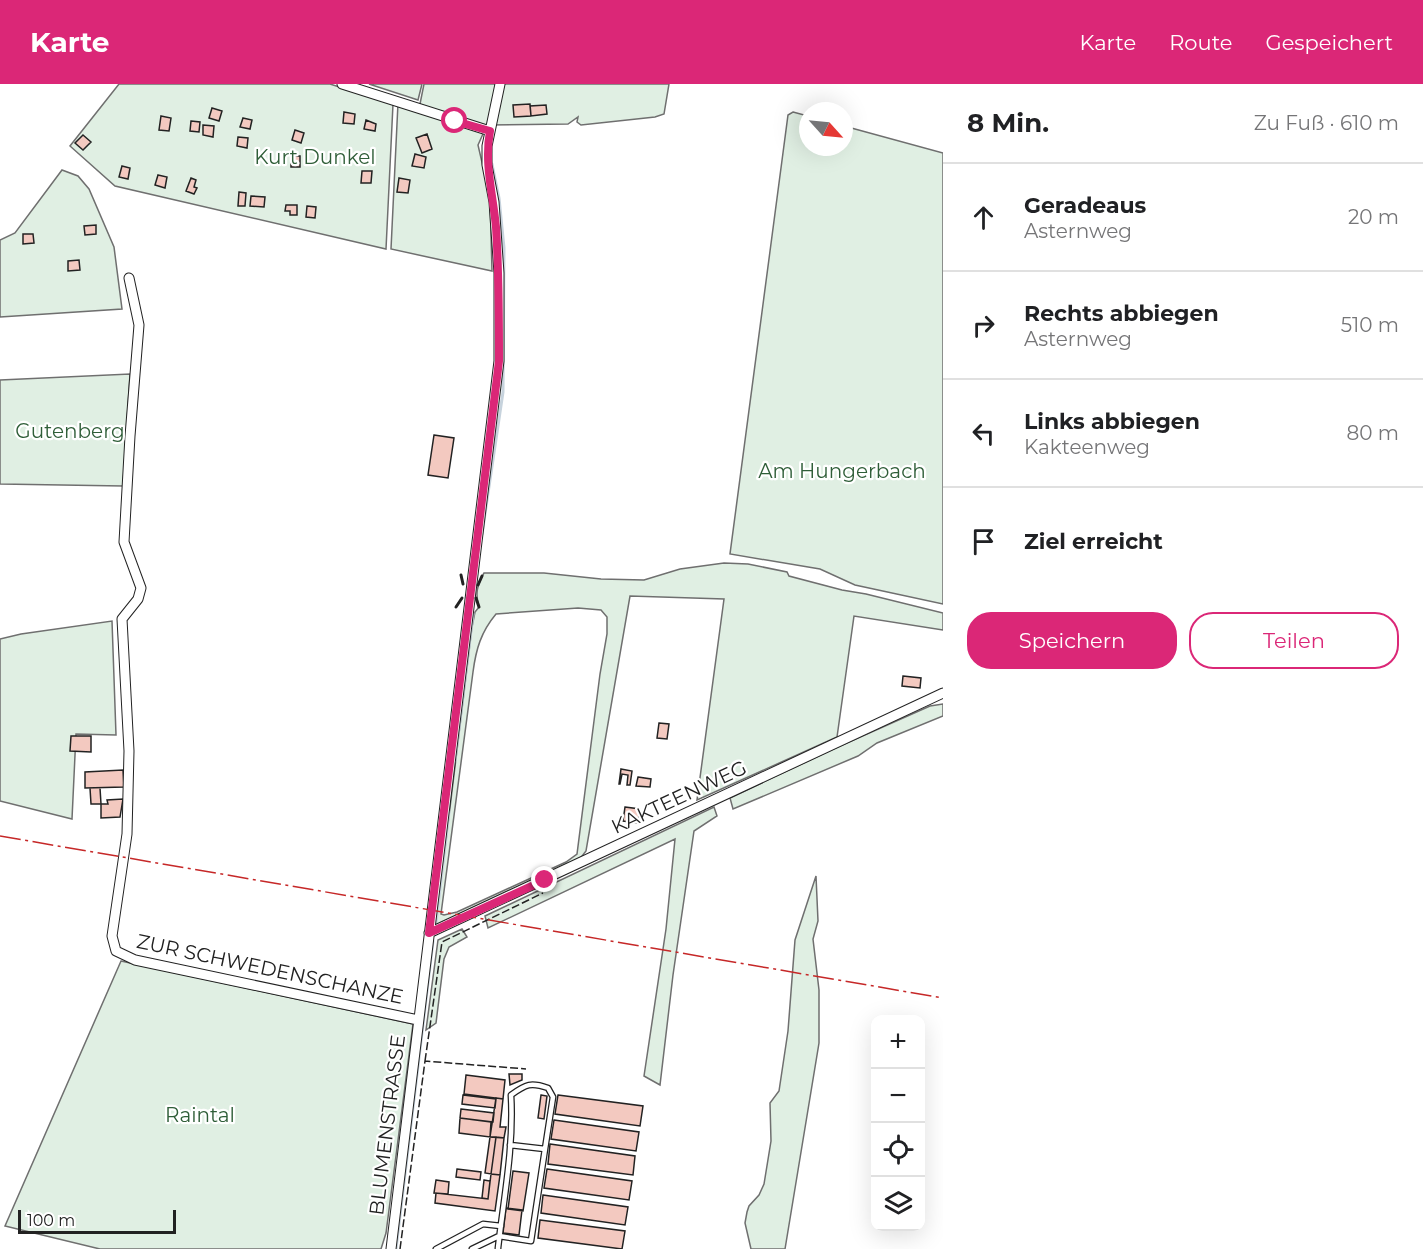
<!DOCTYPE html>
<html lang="de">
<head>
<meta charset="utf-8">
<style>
	:root { --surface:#fff; --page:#f6f6f6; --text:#202124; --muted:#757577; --line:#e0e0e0; --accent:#db2777 }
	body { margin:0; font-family:Montserrat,sans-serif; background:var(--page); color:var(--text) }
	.controls { position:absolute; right:18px; bottom:18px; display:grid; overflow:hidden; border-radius:12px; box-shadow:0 6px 24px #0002 }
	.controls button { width:54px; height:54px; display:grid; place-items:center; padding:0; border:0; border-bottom:2px solid var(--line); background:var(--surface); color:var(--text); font:30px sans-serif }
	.compass { position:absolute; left:799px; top:18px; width:54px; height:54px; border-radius:50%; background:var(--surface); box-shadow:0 6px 24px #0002; rotate:117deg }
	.scale { position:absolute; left:18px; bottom:15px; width:158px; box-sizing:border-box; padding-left:6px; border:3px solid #222; border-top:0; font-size:16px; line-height:21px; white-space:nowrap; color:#222; -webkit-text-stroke:4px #fff; paint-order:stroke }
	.stop { position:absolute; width:18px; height:18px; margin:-14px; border:4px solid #db2777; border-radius:50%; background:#fff }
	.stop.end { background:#db2777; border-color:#fff; box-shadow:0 2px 6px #0008 }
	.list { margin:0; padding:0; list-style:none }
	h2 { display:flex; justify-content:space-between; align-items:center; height:78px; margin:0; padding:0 24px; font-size:26px }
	h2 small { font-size:20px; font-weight:400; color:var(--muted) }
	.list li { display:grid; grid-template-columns:39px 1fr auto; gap:18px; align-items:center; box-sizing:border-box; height:108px; padding:0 24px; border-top:2px solid var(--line) }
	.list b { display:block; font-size:22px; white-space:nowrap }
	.list p { margin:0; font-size:20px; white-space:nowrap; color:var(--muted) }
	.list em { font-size:20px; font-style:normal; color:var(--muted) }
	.actions { display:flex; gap:12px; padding:18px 24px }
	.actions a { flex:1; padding:14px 0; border:2px solid var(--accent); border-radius:24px; text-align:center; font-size:21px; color:var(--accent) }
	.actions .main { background:var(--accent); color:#fff }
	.icon { flex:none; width:33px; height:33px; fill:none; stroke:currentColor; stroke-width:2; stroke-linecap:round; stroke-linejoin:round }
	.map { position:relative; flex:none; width:943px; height:1165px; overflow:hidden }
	header { display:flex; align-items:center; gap:36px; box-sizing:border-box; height:84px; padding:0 30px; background:var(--accent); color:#fff }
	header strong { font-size:28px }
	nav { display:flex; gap:33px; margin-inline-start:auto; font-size:21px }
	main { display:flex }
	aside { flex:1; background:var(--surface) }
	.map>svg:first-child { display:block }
	.green { fill:#e0efe3; stroke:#6f6f6f; stroke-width:1.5; fill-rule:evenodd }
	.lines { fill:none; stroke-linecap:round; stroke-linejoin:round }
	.stream { stroke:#c7d3dd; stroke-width:3 }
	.building { fill:#f3c9c0; stroke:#222; stroke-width:1.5 }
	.service-casing { stroke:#222; stroke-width:7 }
	.minor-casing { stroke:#222; stroke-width:11 }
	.service { stroke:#fff; stroke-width:4.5 }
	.minor { stroke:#fff; stroke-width:9 }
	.fence { stroke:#222; stroke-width:1.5; stroke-dasharray:8 3; stroke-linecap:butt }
	.wall { stroke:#222; stroke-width:3 }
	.power { stroke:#c62828; stroke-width:1.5; stroke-dasharray:21 4.5 3 4.5; stroke-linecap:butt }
	.route { stroke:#db2777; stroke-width:8 }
	.labels { text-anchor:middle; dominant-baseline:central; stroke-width:4.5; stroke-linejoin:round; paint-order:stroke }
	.park-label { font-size:20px; fill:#2f5e38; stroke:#fff }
	.street-label { font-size:20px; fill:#222; stroke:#fff }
</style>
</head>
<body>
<header>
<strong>Karte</strong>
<nav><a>Karte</a><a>Route</a><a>Gespeichert</a></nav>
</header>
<main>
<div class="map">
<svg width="943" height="1165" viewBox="0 0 943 1165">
	<rect width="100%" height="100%" fill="#fff"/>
	<path class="green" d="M 119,0 L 330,0 L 393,20 L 386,165 L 115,102 L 70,62 Z
		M 369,0 L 422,0 L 418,16 Z
		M 424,0 L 669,0 L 664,30 L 655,33 L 581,41 L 577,38 L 578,33 L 568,40 L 487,41 L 478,61 L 490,113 L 492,187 L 391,165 L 398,19 L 419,25 Z
		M 793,28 L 808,32 L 808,63 L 844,63 L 844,42 L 943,69 L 943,520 L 855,501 L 820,485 L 730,470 L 788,31 Z
		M 62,86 L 78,92 L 89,105 L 114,163 L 122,225 L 0,233 L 0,156 L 15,149 Z
		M 130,290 L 123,402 L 0,400 L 0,296 Z
		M 724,479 L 748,480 L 787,488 L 789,492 L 842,506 L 866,510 L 943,529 L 943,546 L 854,532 L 837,653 L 697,716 L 724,515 L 630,512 L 586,767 L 579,776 L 442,840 L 437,840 L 434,836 L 443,781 L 472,543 L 475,528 L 479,523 C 475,510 477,501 484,489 L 544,489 L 601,495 L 644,496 L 680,485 ZM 578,524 L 601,526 L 607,533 L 607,550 L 600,590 L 577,770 L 566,778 L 457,828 L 444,831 L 441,830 L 473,588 C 476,565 481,548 496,530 Z
		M 112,537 L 116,651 L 76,650 L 72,735 L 0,717 L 0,555 L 21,550 Z
		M 943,620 L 943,632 L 877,659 L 858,672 L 733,725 L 730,714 L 831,666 L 930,622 Z
		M 714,723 L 717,732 L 694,747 L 673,891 L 660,1001 L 644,992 L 666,845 L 675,755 L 488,844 L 485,832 Z
		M 816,792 L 818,837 L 813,855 L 819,906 L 819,959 L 785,1165 L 751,1165 L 745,1139 L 747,1128 L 749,1122 L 759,1111 L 764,1100 L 771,1057 L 770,1019 L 779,1007 L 788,947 L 795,856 Z
		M 462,845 L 467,853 L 449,863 L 444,875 L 436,939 L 426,946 L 438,856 Z
		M 121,877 L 413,940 L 386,1149 L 381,1165 L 100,1165 L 5,1142 Z"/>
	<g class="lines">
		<path class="stream" d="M 482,450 L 503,308 L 504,164 L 499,114 L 492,80
			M 455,677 L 473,530
			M 436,839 L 449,728
			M 396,1165 L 433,857"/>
	</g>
	<path class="building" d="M 530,20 L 531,32 L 514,33 L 513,21 Z
		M 546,21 L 547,30 L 531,32 L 530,22 Z
		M 212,24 L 222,27 L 219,37 L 209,34 Z
		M 344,28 L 355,30 L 354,40 L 343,39 Z
		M 161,32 L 171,34 L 169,47 L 159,46 Z
		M 243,34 L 252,36 L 250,45 L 240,43 Z
		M 366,36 L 376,40 L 375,47 L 364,45 Z
		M 191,37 L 200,38 L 199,48 L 190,47 Z
		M 203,41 L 214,42 L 213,53 L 203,51 Z
		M 295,46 L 304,49 L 301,59 L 292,56 Z
		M 427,50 L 432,65 L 422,69 L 416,54 Z
		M 83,51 L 91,58 L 83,66 L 75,59 Z
		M 238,53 L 248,54 L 247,64 L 237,62 Z
		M 415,70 L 426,73 L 424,84 L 412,82 Z
		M 291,72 L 300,72 L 300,83 L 291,83 Z
		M 122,82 L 130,84 L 128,95 L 119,93 Z
		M 362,87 L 372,87 L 371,99 L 361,99 Z
		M 158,91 L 167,93 L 165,104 L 155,101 Z
		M 191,94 L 196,96 L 194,103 L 197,104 L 194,110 L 186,107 Z
		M 399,94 L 410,96 L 408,109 L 397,108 Z
		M 239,108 L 246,109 L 245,122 L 238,122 Z
		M 251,112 L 265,113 L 264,123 L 250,122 Z
		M 286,121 L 297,121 L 297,131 L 290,131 L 290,127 L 285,127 Z
		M 307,122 L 316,123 L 315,134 L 306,133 Z
		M 96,141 L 96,150 L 85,151 L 84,142 Z
		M 23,150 L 33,150 L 34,159 L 23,160 Z
		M 79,176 L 80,186 L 68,187 L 68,177 Z
		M 434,351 L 454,354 L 448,394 L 428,391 Z
		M 903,592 L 921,594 L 920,604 L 902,602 Z
		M 659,639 L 669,640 L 667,655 L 657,654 Z
		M 71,652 L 91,652 L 91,668 L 70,667 Z
		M 621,685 L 632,687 L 630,701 L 627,701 L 628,691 L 622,690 L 620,700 L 619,700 Z
		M 123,686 L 124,703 L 85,704 L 85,688 Z
		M 638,693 L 651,695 L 650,703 L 636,702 Z
		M 90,704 L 100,704 L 101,720 L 91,720 Z
		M 123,715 L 120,733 L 101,734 L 101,720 L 108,720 L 107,716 Z
		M 625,723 L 640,725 L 638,739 L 623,737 Z
		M 509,990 L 522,990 L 522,996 L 510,1001 Z
		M 466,991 L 505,996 L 503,1015 L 464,1010 Z
		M 463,1011 L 496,1015 L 495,1024 L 462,1020 Z
		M 541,1011 L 547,1012 L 544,1035 L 538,1034 Z
		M 558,1011 L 643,1022 L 640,1042 L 555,1030 Z
		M 496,1014 L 503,1015 L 500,1043 L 506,1043 L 504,1054 L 490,1053 Z
		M 461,1025 L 494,1029 L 493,1038 L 460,1034 Z
		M 460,1034 L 491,1038 L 490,1053 L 459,1049 Z
		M 554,1036 L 639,1048 L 636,1067 L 551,1055 Z
		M 490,1053 L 496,1053 L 491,1090 L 485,1089 Z
		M 496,1053 L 504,1054 L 500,1091 L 491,1090 Z
		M 550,1060 L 635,1072 L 633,1091 L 548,1080 Z
		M 457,1085 L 481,1088 L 480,1096 L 456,1093 Z
		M 547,1085 L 632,1097 L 629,1116 L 544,1104 Z
		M 513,1087 L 529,1089 L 523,1127 L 508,1125 Z
		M 491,1090 L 500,1091 L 495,1127 L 435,1119 L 436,1109 L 488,1115 Z
		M 436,1096 L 449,1098 L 448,1110 L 434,1109 Z
		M 484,1096 L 490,1097 L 488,1115 L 482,1114 Z
		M 543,1111 L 628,1123 L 625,1141 L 541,1129 Z
		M 506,1124 L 522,1126 L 519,1151 L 503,1149 Z
		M 540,1136 L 625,1147 L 622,1165 L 538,1154 Z"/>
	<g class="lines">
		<defs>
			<path id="service" d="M 436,1165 L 483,1140 L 501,1142
				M 472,1165 L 499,1152 L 531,1157 L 545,1065
				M 498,1165 L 498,1164 C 504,1113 514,1062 511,1011 C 526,1000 531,998 548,1004 L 553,1013 L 545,1065 L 510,1061"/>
			<path id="minor" d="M 342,0 L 490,47
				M 129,194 L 139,241 L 130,352 L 124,458 L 141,504 L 138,515 L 122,535 L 129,667 L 127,750 L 112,852 L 116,867 L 135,876 L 418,936
				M 429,849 L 943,609
				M 391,1165 L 499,277 L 499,189 L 494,118 L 487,81 L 487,62 L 500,0"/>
		</defs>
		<use href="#service" class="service-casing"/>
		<use href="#minor" class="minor-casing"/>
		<use href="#service" class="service"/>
		<use href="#minor" class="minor"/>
		<path class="fence" d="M 425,977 L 442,858 L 543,809
			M 400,1165 L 425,977 L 526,985"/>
		<path class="wall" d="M 461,491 L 463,500
			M 478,501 L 482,492
			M 476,514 L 479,523
			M 456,523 L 462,514"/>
		<path class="power" d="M 0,752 L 943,914"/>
	</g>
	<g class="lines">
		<path class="route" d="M 455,37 L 490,47 C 484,79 493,111 496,143 C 499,188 499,232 499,277 L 429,849 L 545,796"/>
	</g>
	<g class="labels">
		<g class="park-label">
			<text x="315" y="73">Kurt Dunkel</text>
			<text x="70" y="347">Gutenberg</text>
			<text x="842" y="387">Am Hungerbach</text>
			<text x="200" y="1031">Raintal</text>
		</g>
		<g class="street-label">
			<text transform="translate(679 713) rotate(-25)">KAKTEENWEG</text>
			<text transform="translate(270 885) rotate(12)">ZUR SCHWEDENSCHANZE</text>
			<text transform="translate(387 1041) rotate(-83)">BLUMENSTRASSE</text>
		</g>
	</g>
</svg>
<div class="controls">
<button>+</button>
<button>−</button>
<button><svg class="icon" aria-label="locate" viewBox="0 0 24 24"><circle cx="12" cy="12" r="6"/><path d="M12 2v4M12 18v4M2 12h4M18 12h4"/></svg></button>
<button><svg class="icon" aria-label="layers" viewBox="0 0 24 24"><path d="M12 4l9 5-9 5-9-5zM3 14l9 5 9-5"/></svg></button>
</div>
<svg class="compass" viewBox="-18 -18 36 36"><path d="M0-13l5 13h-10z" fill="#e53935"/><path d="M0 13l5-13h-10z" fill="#757577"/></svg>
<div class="scale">100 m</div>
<div class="stop" style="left:455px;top:37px"></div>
<div class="stop end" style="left:545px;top:796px"></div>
</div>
<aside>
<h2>8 Min.<small>Zu Fuß · 610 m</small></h2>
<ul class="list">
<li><svg class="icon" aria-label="ahead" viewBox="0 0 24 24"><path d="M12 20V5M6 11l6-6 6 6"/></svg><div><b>Geradeaus</b><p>Asternweg</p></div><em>20 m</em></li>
<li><svg class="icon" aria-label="right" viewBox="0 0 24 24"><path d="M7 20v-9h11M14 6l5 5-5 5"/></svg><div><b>Rechts abbiegen</b><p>Asternweg</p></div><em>510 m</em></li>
<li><svg class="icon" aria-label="left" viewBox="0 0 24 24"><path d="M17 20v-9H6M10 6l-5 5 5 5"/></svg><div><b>Links abbiegen</b><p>Kakteenweg</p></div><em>80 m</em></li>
<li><svg class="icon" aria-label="arrive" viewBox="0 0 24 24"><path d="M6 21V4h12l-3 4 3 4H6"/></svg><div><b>Ziel erreicht</b></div></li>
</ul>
<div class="actions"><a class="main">Speichern</a><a>Teilen</a></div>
</aside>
</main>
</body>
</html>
